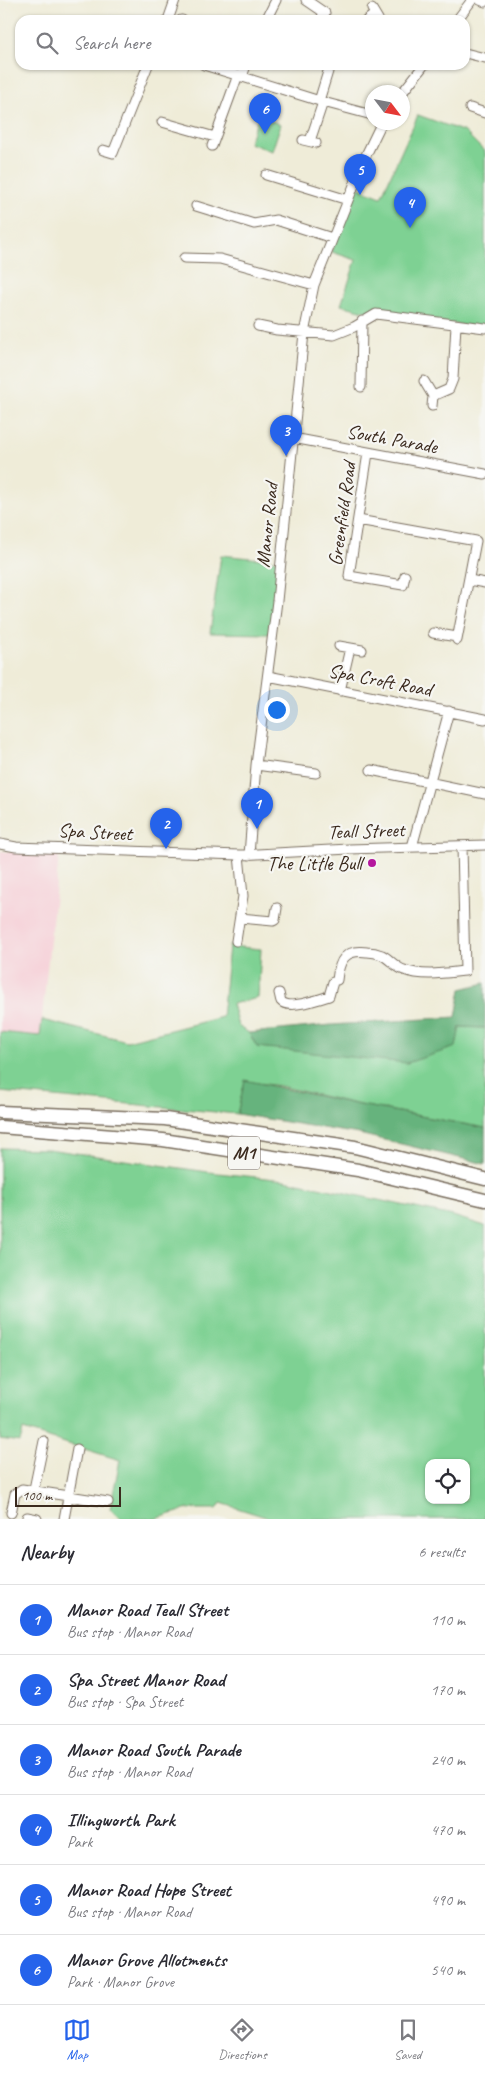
<!DOCTYPE html>
<html lang="en">
<head>
<meta charset="utf-8">
<style>
	:root { --surface:#fff; --page:#f2f2f3; --text:#2b2b33; --muted:#7c7c81; --line:#e1e1e2; --accent:#2563eb }
	body { margin:0; font-family:Caveat,sans-serif; background:var(--page); color:var(--text) }
	.controls { position:absolute; right:15px; bottom:15px; display:grid; overflow:hidden; border-radius:10px; box-shadow:0 1px 4px #0004 }
	.controls button { width:45px; height:45px; display:grid; place-items:center; padding:0; border:0; border-bottom:1px solid var(--line); background:var(--surface); color:var(--text); font:25px sans-serif }
	.compass { position:absolute; left:365px; top:85px; width:45px; height:45px; border-radius:50%; background:var(--surface); box-shadow:0 1px 4px #0004; rotate:122deg }
	.scale { position:absolute; left:15px; bottom:12px; width:106px; box-sizing:border-box; padding-left:5px; border:2px solid #3b2a1e; border-top:0; font-size:14px; line-height:18px; white-space:nowrap; color:#3b2a1e; -webkit-text-stroke:4px #f6f6f2; paint-order:stroke }
	.you { position:absolute; left:276px; top:709px; width:18px; height:18px; margin:-12px; border:4px solid #fff; border-radius:50%; background:#1a73e8; box-shadow:0 0 0 8px #1a73e833 }
	.badge { display:grid; place-items:center; width:32px; height:32px; border-radius:50%; background:var(--accent); color:#fff; font-size:16px; font-weight:700 }
	.pin { position:absolute; translate:-50% -41px; filter:drop-shadow(0 1px 2px #0008) }
	.pin::after { content:''; position:absolute; top:26px; width:18px; height:15px; background:inherit; clip-path:polygon(0 0,100% 0,50% 100%) }
	.list { margin:0; padding:0; list-style:none }
	h2 { display:flex; justify-content:space-between; align-items:center; height:65px; margin:0; padding:0 20px; font-size:21px }
	h2 small { font-size:16px; font-weight:400; color:var(--muted) }
	.list li { display:grid; grid-template-columns:32px 1fr auto; gap:15px; align-items:center; box-sizing:border-box; height:70px; padding:0 20px; border-top:1px solid var(--line) }
	.list b { display:block; font-size:19px; white-space:nowrap }
	.list p { margin:0; font-size:16px; white-space:nowrap; color:var(--muted) }
	.list em { font-size:16px; font-style:normal; color:var(--muted) }
	.icon { flex:none; width:28px; height:28px; fill:none; stroke:currentColor; stroke-width:2; stroke-linecap:round; stroke-linejoin:round }
	.map { position:relative; flex:none; width:485px; height:1519px; overflow:hidden }
	.search { position:absolute; background:var(--surface); box-shadow:0 1px 4px #0004; left:15px; right:15px; top:15px; height:55px; display:flex; align-items:center; gap:12px; box-sizing:border-box; padding:0 18px; border-radius:15px; color:var(--muted); font-size:19px }
	.sheet { height:485px; background:var(--surface) }
	nav { display:flex; justify-content:space-around; align-items:center; box-sizing:border-box; height:70px; border-top:1px solid var(--line); background:var(--surface); font-size:14px; color:var(--muted) }
	nav a { display:grid; justify-items:center; gap:2px }
	nav .on { color:var(--accent) }
	.map>svg:first-child { display:block }
	.built { fill:#f6cfd7 }
	.green { fill:#7ed193; stroke:#5c7e58; fill-rule:evenodd }
	.forest { fill:#66b37d; stroke:#506e4e }
	.lines { fill:none; stroke-linecap:round; stroke-linejoin:round }
	.minor-casing { stroke:#7a6e5f; stroke-width:11 }
	.highway-casing { stroke:#7a6e5f; stroke-width:15 }
	.minor { stroke:#fff; stroke-width:9 }
	.highway { stroke:#fff; stroke-width:12 }
	.poi-dot { fill:#b5179e; stroke:#f6f6f2; stroke-width:2 }
	.labels { text-anchor:middle; dominant-baseline:central; stroke-width:4.5; stroke-linejoin:round; paint-order:stroke }
	.shield { fill:#f6f6f2; stroke:#73675e; stroke-width:1 }
	.shield-label { font-size:19px; font-weight:bold; fill:#3b2a1e }
	.street-label { font-size:20px; fill:#3b2a1e; stroke:#f6f6f2 }
	.poi-label { font-size:20px; fill:#3b2a1e; stroke:#f6f6f2; text-anchor:end }
</style>
</head>
<body>
<div class="map">
<svg width="485" height="1519" viewBox="0 0 485 1519">
	<rect width="100%" height="100%" fill="#f6f6f2"/>
	<filter id="ink" filterUnits="userSpaceOnUse"><feTurbulence type="fractalNoise" baseFrequency=".02" numOctaves="2"/><feDisplacementMap in="SourceGraphic" scale="10" xChannelSelector="R" yChannelSelector="G"/><feConvolveMatrix kernelMatrix="1 2 1 2 8 2 1 2 1" color-interpolation-filters="sRGB"/></filter>
	<filter id="wash" filterUnits="userSpaceOnUse"><feTurbulence type="fractalNoise" baseFrequency=".0096" numOctaves="4" result="noise"/><feDisplacementMap in="SourceGraphic" scale="20" xChannelSelector="R" yChannelSelector="G"/><feGaussianBlur stdDeviation="1.12" result="paint"/><feColorMatrix in="noise" values="0 0 0 0 0 0 0 0 0 0 0 0 0 0 0 0 0 1.4 0 .05"/><feComposite in="paint" operator="in"/></filter>
	<g filter="url(#wash)">
		<rect width="100%" height="100%" fill="#efecd8"/>
		<path class="built" d="M 0,851 L 59,856 L 40,1036 L 0,1032 Z"/>
		<path class="green" d="M 418,115 L 465,132 L 485,152 L 485,328 L 376,314 L 341,305 L 356,260 L 332,252 L 354,186 L 381,197 Z
			M 258,117 L 281,124 L 272,151 L 249,143 Z
			M 221,555 L 281,561 L 271,634 L 210,633 Z
			M 229,946 L 261,949 L 258,998 L 232,1004 L 238,1026 L 249,1033 L 257,1047 L 292,1050 L 460,1027 L 485,1028 L 485,1128 L 355,1104 L 280,1086 L 245,1081 L 237,1114 L 0,1092 L 0,1032 L 40,1036 L 42,1020 L 127,1041 L 222,1017 Z
			M 0,1148 L 48,1149 L 208,1172 L 285,1180 L 453,1216 L 485,1226 L 485,1519 L 272,1519 L 221,1503 L 217,1509 L 188,1509 L 155,1519 L 122,1519 L 110,1509 L 120,1460 L 23,1430 L 20,1442 L 0,1439 ZM 429,1463 L 466,1463 L 466,1500 L 429,1500 Z"/>
		<path class="forest" d="M 485,983 L 485,1028 L 460,1027 L 456,1047 L 407,1063 L 257,1047 L 249,1033 L 331,1025 L 456,1017 L 461,989 Z
			M 245,1080 L 355,1104 L 485,1128 L 485,1164 L 359,1134 L 237,1114 Z"/>
	</g>
	<g filter="url(#ink)">
		<g class="lines">
			<defs>
				<path id="minor" d="M 306,0 L 325,13 L 322,17
					M 480,0 L 485,2
					M 372,9 L 378,19
					M 168,20 L 175,0
					M 181,20 L 182,20
					M 266,20 L 276,0
					M 367,20 L 375,14
					M 457,20 L 472,0
					M 465,53 L 485,58
					M 204,65 L 323,102 L 372,115
					M 242,77 L 246,65
					M 402,93 L 424,65
					M 319,101 L 330,65
					M 470,108 L 485,113
					M 162,122 L 215,137
					M 303,140 L 316,143
					M 310,141 L 323,102
					M 212,146 L 238,75
					M 103,150 L 113,153 L 148,65
					M 266,175 L 348,200
					M 196,206 L 254,224 L 276,220 L 332,238
					M 184,258 L 220,259 L 314,285
					M 258,326 L 277,330 L 334,335 L 354,327 L 376,314 L 485,328
					M 424,381 L 433,396 L 432,406
					M 361,387 L 362,321
					M 433,396 L 449,389 L 453,379 L 456,325
					M 293,438 L 485,474
					M 368,453 L 349,576 L 403,585 L 405,576
					M 358,520 L 476,541 L 457,640
					M 469,580 L 485,583
					M 433,633 L 457,637
					M 339,646 L 362,650
					M 268,676 L 485,719
					M 340,691 L 350,648
					M 256,765 L 316,773
					M 371,770 L 485,794
					M 0,844 L 16,847 L 239,855 L 349,849 L 485,845
					M 412,847 L 449,711
					M 249,855 L 256,765 L 277,601 L 304,333 L 314,285 L 367,153 L 382,122
					M 240,918 L 273,921 L 275,920 L 277,908
					M 236,941 L 243,896 L 239,855
					M 337,980 C 339,960 345,949 367,952 C 372,952 377,953 382,955 C 390,959 395,967 404,970 C 423,977 446,973 465,971 L 462,846
					M 279,993 C 280,996 280,999 281,1001 C 288,1010 320,999 329,996 L 333,982
					M 34,1489 L 44,1441
					M 11,1513 L 15,1494 L 22,1489 L 108,1502
					M 27,1517 L 37,1519
					M 64,1519 L 77,1449"/>
				<path id="highway" d="M 0,1112 L 165,1119 L 355,1147 L 485,1179
					M 0,1127 L 163,1140 L 358,1170 L 485,1200"/>
			</defs>
			<use href="#minor" class="minor-casing"/>
			<use href="#highway" class="highway-casing"/>
			<use href="#minor" class="minor"/>
			<use href="#highway" class="highway"/>
		</g>
	</g>
	<circle class="poi-dot" cx="372" cy="863" r="5"/>
	<g class="labels">
		<rect class="shield" x="228" y="1136.5" width="32" height="33" rx="4"/>
		<g class="shield-label">
			<text x="244" y="1153">M1</text>
		</g>
		<g class="street-label">
			<text transform="translate(392 439) rotate(10)">South Parade</text>
			<text transform="translate(342 514) rotate(-82)">Greenfield Road</text>
			<text transform="translate(267 525) rotate(-84)">Manor Road</text>
			<text transform="translate(380 680) rotate(11)">Spa Croft Road</text>
			<text transform="translate(366 831) rotate(-2)">Teall Street</text>
			<text transform="translate(95 832) rotate(3)">Spa Street</text>
		</g>
		<g class="poi-label">
			<text x="362" y="863">The Little Bull</text>
		</g>
	</g>
</svg>
<div class="controls">
<button><svg class="icon" aria-label="locate" viewBox="0 0 24 24"><circle cx="12" cy="12" r="6"/><path d="M12 2v4M12 18v4M2 12h4M18 12h4"/></svg></button>
</div>
<svg class="compass" viewBox="-18 -18 36 36"><path d="M0-13l5 13h-10z" fill="#e53935"/><path d="M0 13l5-13h-10z" fill="#7c7c81"/></svg>
<div class="scale">100 m</div>
<div class="you"></div>
<div class="pin badge" style="left:257px;top:829px">1</div>
<div class="pin badge" style="left:166px;top:849px">2</div>
<div class="pin badge" style="left:286px;top:456px">3</div>
<div class="pin badge" style="left:410px;top:228px">4</div>
<div class="pin badge" style="left:360px;top:195px">5</div>
<div class="pin badge" style="left:265px;top:134px">6</div>
<div class="search"><svg class="icon" aria-label="search" viewBox="0 0 24 24"><circle cx="10" cy="10" r="6"/><path d="M15 15l6 6"/></svg>Search here</div>
</div>
<section class="sheet">
<h2>Nearby<small>6 results</small></h2>
<ul class="list">
<li><span class="badge">1</span><div><b>Manor Road Teall Street</b><p>Bus stop · Manor Road</p></div><em>110 m</em></li>
<li><span class="badge">2</span><div><b>Spa Street Manor Road</b><p>Bus stop · Spa Street</p></div><em>170 m</em></li>
<li><span class="badge">3</span><div><b>Manor Road South Parade</b><p>Bus stop · Manor Road</p></div><em>240 m</em></li>
<li><span class="badge">4</span><div><b>Illingworth Park</b><p>Park</p></div><em>470 m</em></li>
<li><span class="badge">5</span><div><b>Manor Road Hope Street</b><p>Bus stop · Manor Road</p></div><em>490 m</em></li>
<li><span class="badge">6</span><div><b>Manor Grove Allotments</b><p>Park · Manor Grove</p></div><em>540 m</em></li>
</ul>
</section>
<nav>
<a class="on"><svg class="icon" aria-label="map" viewBox="0 0 24 24"><path d="M3 6l6-2 6 2 6-2v14l-6 2-6-2-6 2zM9 4v14M15 6v14"/></svg>Map</a>
<a><svg class="icon" aria-label="directions" viewBox="0 0 24 24"><path d="M12 3l9 9-9 9-9-9zM9 14v-3h6M13 9l2 2-2 2"/></svg>Directions</a>
<a><svg class="icon" aria-label="saved" viewBox="0 0 24 24"><path d="M7 4h10v16l-5-4-5 4z"/></svg>Saved</a>
</nav>
</body>
</html>
